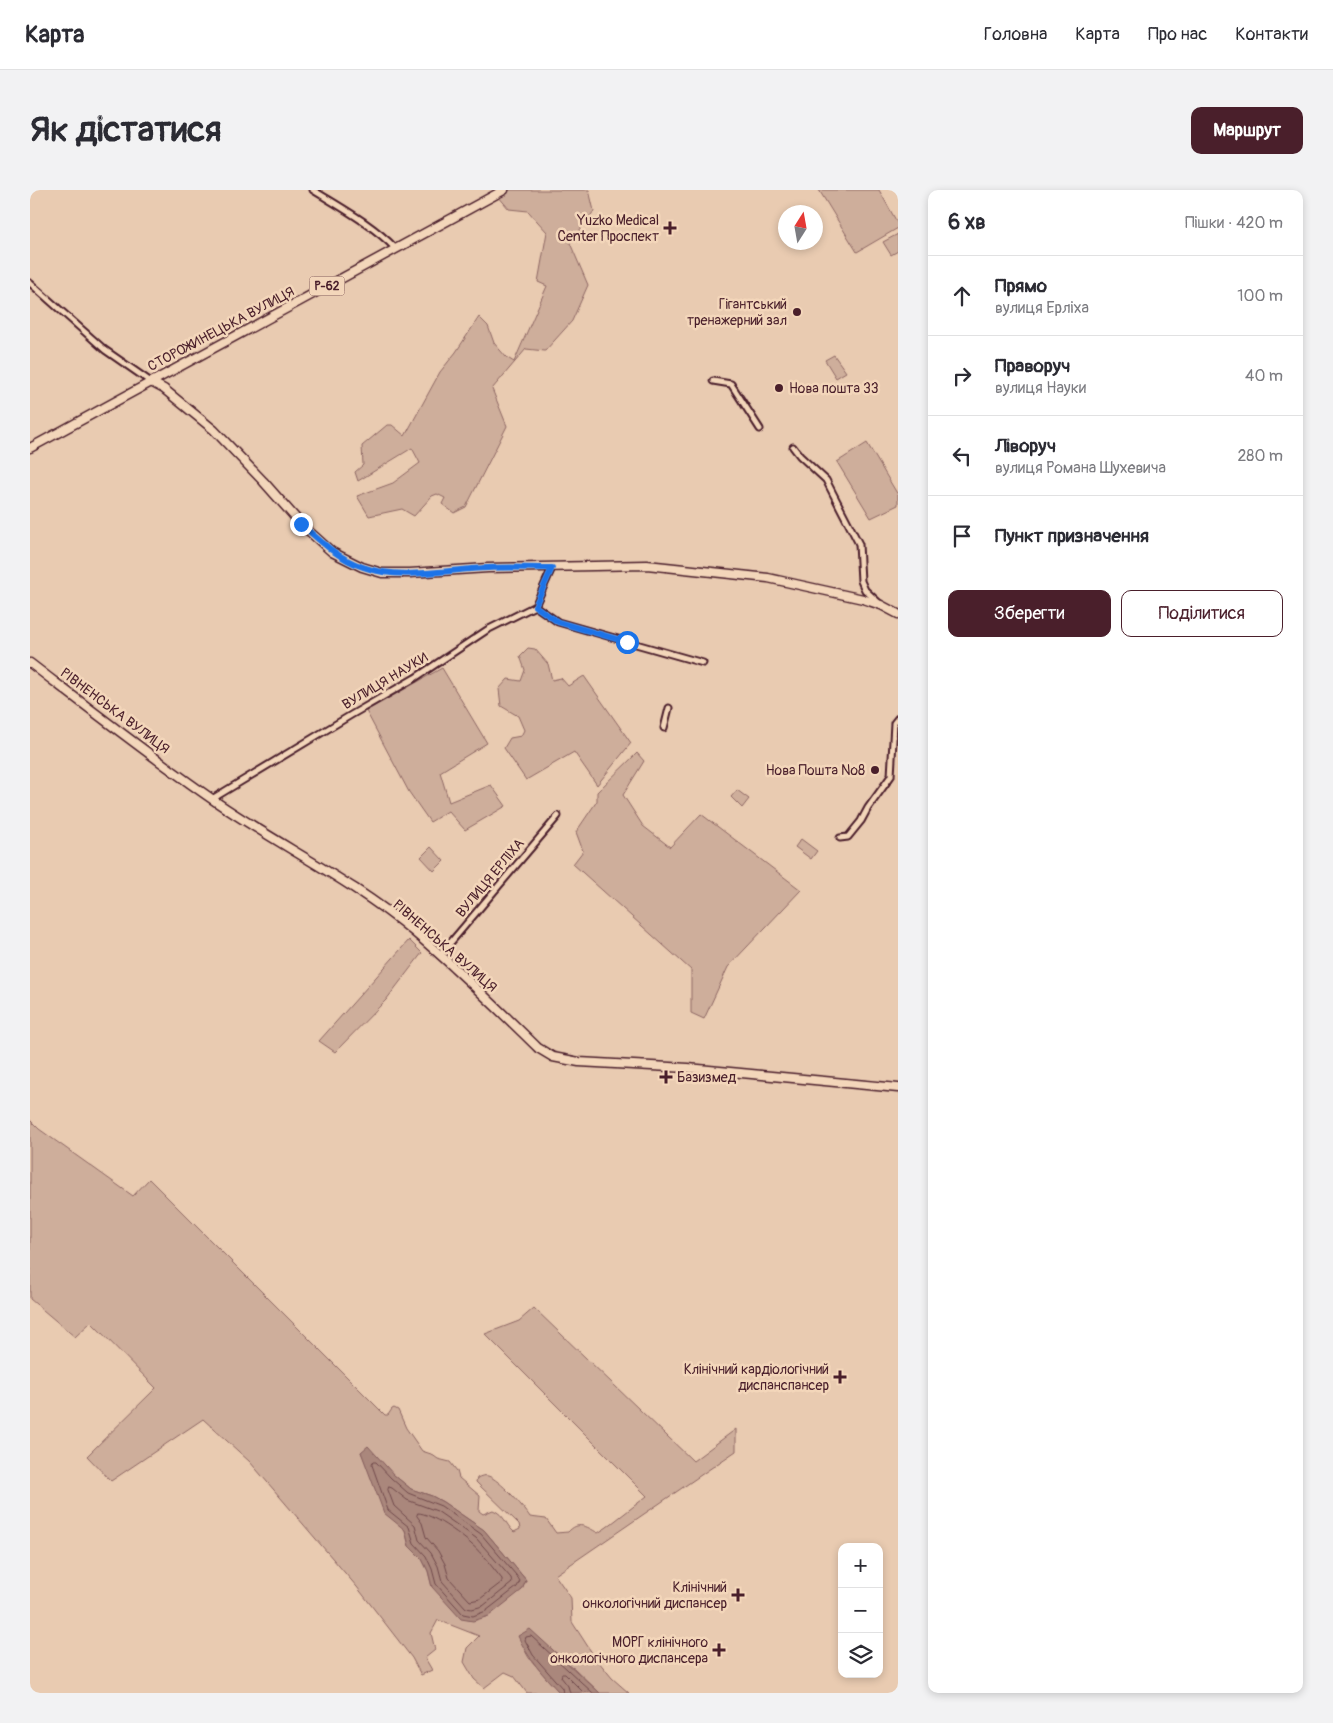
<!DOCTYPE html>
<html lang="uk">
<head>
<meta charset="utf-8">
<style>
	:root { --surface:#fff; --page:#f2f2f3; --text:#2b2b33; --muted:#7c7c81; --line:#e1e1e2; --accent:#4a1f2b }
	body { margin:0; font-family:Pangolin,sans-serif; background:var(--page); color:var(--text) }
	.controls { position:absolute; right:15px; bottom:15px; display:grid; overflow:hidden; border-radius:10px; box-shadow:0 2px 8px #0003 }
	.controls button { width:45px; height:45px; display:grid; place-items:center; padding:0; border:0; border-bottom:1px solid var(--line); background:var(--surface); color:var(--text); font:25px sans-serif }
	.compass { position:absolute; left:748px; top:15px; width:45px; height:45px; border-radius:50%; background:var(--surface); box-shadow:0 2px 8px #0003; rotate:11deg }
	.stop { position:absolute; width:15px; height:15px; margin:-11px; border:4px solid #1a73e8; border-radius:50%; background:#fff }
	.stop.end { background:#1a73e8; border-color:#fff; box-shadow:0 1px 5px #0008 }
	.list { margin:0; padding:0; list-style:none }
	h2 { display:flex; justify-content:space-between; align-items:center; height:65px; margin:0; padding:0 20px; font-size:21px }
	h2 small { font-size:16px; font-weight:400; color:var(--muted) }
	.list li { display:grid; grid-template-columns:32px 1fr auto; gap:15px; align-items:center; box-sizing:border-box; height:80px; padding:0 20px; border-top:1px solid var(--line) }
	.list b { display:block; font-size:19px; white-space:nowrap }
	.list p { margin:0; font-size:16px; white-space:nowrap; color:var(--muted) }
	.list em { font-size:16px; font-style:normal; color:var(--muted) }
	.actions { display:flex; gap:10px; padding:15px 20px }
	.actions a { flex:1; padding:11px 0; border:1px solid var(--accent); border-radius:10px; text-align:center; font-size:18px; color:var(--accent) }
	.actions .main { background:var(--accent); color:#fff }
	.icon { flex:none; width:28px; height:28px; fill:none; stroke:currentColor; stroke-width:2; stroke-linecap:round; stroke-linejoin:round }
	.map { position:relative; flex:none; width:868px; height:1503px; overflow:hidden; border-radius:10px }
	header { display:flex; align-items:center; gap:30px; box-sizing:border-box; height:70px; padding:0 25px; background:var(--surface); border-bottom:1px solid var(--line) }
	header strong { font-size:24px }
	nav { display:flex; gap:28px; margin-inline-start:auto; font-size:18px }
	.intro { display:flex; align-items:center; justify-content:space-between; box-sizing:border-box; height:120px; padding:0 30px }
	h1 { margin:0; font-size:35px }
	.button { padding:12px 22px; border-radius:10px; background:var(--accent); color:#fff; font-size:18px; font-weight:700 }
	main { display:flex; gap:30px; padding:0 30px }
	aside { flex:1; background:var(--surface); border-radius:10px; box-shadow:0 2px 8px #0003 }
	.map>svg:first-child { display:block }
	.green { fill:#ceae9b; stroke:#8c6663; fill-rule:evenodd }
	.water { fill:#aa877c; stroke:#845d5c }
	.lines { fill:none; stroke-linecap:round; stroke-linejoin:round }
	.shore { stroke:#70494b; stroke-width:1 }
	.street-casing { stroke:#4a1f2b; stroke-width:9 }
	.secondary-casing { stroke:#4a1f2b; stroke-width:11 }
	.primary-casing { stroke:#4a1f2b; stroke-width:11 }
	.street { stroke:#f3d6ba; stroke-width:5 }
	.secondary { stroke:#f3d6ba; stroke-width:8 }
	.primary { stroke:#f3d6ba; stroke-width:8 }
	.route { stroke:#1a73e8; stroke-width:6 }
	.poi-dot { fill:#4a1f2b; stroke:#f3d6ba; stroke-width:2 }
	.labels { text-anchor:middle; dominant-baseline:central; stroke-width:5; stroke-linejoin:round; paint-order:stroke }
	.shield { fill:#f3d6ba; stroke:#7d5656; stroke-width:1 }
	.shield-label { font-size:12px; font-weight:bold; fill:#4a1f2b }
	.poi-label { font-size:14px; fill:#4a1f2b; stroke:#f3d6ba; text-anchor:end }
	.street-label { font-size:14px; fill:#4a1f2b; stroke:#f3d6ba }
</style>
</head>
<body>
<header>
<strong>Карта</strong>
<nav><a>Головна</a><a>Карта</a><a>Про нас</a><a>Контакти</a></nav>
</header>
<div class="intro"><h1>Як дістатися</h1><a class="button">Маршрут</a></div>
<main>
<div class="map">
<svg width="868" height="1503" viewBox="0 0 868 1503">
	<rect width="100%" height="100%" fill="#e9cbb1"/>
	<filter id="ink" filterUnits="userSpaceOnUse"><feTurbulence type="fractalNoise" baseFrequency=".02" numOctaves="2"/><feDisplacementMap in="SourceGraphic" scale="10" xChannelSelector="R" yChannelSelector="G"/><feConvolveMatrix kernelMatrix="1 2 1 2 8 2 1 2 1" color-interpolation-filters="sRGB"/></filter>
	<g filter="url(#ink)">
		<path class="green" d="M 480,0 L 559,0 L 564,21 L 540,53 L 558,95 L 542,131 L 515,161 L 496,159 L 462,199 L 477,236 L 436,317 L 424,323 L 412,314 L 415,308 L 407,304 L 402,306 L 384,326 L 372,319 L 339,326 L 327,306 L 363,293 L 390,273 L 382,258 L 328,291 L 325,282 L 333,275 L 332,256 L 357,235 L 362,235 L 375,246 L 410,182 L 426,162 L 449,127 L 458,136 L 464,153 L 476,167 L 484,172 L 517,96 L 508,92 L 517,42 L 498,21 L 479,19 L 468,6 Z
			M 789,0 L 849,0 L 868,34 L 868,38 L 827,62 Z
			M 868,44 L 868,61 L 861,65 L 853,52 Z
			M 804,165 L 816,182 L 806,188 L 795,170 Z
			M 837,253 L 868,305 L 868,315 L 841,328 L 807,272 Z
			M 498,458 L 505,459 L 518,474 L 522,490 L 531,488 L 538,496 L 554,486 L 601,553 L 567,595 L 544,562 L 496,590 L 474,558 L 480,548 L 491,546 L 494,540 L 488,526 L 471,516 L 469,499 L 478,489 L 491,491 L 495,480 L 490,466 Z
			M 412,478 L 457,553 L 410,582 L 419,612 L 461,595 L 476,616 L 435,640 L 418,621 L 400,632 L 379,602 L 336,521 Z
			M 607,563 L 614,571 L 593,605 L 613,636 L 640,657 L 671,624 L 771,700 L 698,777 L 674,829 L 661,823 L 661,780 L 543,674 L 553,661 L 546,642 L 567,611 L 567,602 Z
			M 707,600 L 719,609 L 712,618 L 701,607 Z
			M 771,649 L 787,661 L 781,669 L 765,657 Z
			M 401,657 L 414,671 L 404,681 L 391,667 Z
			M 379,750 L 392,763 L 356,810 L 305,862 L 289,851 Z
			M 0,930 L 9,939 L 103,1006 L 119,989 L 355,1225 L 358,1225 L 362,1219 L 364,1218 L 368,1220 L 376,1238 L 392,1261 L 401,1264 L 408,1269 L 420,1272 L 427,1281 L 429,1288 L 450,1306 L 449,1321 L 453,1324 L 463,1320 C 475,1325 475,1334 484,1342 L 490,1339 L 489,1334 L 446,1292 L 447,1288 C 451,1286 454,1285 458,1286 C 469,1289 494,1317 500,1327 L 516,1329 L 526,1343 L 538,1342 C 548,1331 556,1336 568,1343 L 577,1337 L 617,1306 L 455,1144 L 489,1131 L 504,1118 L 663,1271 L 706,1239 L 706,1261 L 525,1385 L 541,1408 L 542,1432 L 564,1466 L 582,1488 L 599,1503 L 570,1503 L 544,1478 L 494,1459 L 499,1468 L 530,1503 L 497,1503 L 484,1486 L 475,1482 L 454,1498 L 444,1489 L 434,1472 L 437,1458 L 449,1446 L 408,1430 L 401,1443 L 405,1460 L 395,1468 L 402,1480 L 391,1485 L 382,1468 L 327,1397 L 220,1272 L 173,1229 L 81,1291 L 57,1266 L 126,1198 L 61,1132 L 45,1147 L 0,1109 ZM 331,1262 L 364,1285 L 381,1299 L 402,1306 L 413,1312 L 454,1340 L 496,1390 L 492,1400 L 402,1397 L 398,1381 L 392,1369 L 379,1356 L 375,1340 L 342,1287 Z"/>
		<path class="water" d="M 338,1256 L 364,1285 L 381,1299 L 402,1306 L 413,1312 L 454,1340 L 496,1390 L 492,1400 L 459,1426 L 443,1431 L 431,1429 L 402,1397 L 398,1381 L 392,1369 L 379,1356 L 375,1340 L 354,1323 L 331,1262 Z
			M 500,1439 L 570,1503 L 530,1503 C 513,1485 498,1469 488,1446 Z"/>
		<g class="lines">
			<path class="shore" d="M 343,1272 L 346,1272 L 361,1288 L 378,1303 L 411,1316 L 451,1344 L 486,1385 L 490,1391 L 487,1397 L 456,1421 L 443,1426 L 433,1424 L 406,1394 L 402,1379 L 396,1366 L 384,1353 L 379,1337 L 358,1320 L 342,1275 Z
				M 359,1297 L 362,1298 L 377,1310 L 407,1321 L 446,1348 L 481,1388 L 482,1393 L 453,1416 L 442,1419 L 436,1418 L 412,1391 L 408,1376 L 401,1363 L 389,1350 L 385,1335 L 364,1316 L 358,1300 Z
				M 388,1323 C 401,1323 430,1344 441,1354 C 452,1363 462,1377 472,1389 L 472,1392 L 450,1409 L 440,1411 L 419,1388 L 415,1374 L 408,1361 L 396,1347 L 392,1333 L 387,1326 Z
				M 533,1503 L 532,1498 L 503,1465 L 495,1450 L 496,1447 L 501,1446 L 563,1503
				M 540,1503 L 538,1496 L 531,1487 L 532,1484 L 535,1484 L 554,1503"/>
			<defs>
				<path id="street" d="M 283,0 C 312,18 342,34 366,59
					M 0,93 L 75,160 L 121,192
					M 683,191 L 701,194 L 730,239
					M 763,257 L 770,266 L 796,290 L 829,354 L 831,391 L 835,400 L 849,413
					M 505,416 L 528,432 L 673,473
					M 634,538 L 639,518
					M 182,609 L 321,525 L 385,488 L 457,440 L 505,416 L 522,378
					M 810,648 L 818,647 L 831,631 L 838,618 L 861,586 L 864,533 L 868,528
					M 410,765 L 528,626"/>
				<path id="secondary" d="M 121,192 L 134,199 L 184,240 L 233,291 L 271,334 L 302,362 L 332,377 L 352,383 L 380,383 L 458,378 L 617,375 L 738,388 L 833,409 L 851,415 L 868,424
					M 0,473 C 60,519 120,566 182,609 C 248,655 322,690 384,742 C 427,778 468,819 508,858 L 523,867 L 549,872 L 658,878 L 868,898"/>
				<path id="primary" d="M 0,258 L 474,0"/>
			</defs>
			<use href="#street" class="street-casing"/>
			<use href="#secondary" class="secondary-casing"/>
			<use href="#primary" class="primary-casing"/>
			<use href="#street" class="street"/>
			<use href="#secondary" class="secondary"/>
			<use href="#primary" class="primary"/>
		</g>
	</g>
	<g class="lines" filter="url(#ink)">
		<path class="route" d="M 271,334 C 290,351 309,369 333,377 C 370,391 419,379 458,378 C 479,377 501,378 522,378 L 505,416 L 528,432 L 597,452"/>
	</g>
	<g class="poi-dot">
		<path d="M637.5 30.5h5v5h5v5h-5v5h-5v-5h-5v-5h5z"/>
		<circle cx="767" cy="122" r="5"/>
		<circle cx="749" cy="198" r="5"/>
		<circle cx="845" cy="580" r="5"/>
		<path d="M633.5 879.5h5v5h5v5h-5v5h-5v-5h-5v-5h5z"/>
		<path d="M807.5 1179.5h5v5h5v5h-5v5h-5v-5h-5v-5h5z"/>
		<path d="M705.5 1397.5h5v5h5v5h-5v5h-5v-5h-5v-5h5z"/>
		<path d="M686.5 1452.5h5v5h5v5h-5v5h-5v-5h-5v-5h5z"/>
	</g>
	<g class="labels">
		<rect class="shield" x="279.5" y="86.5" width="35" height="19" rx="4"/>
		<g class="shield-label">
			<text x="297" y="96">Р-62</text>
		</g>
		<g class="poi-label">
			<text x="629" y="30">Yuzko Medical<tspan x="629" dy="16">Center Проспект</tspan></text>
			<text x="757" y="114">Гігантський<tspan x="757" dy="16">тренажерний зал</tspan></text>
			<text x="759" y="198" text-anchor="start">Нова пошта 33</text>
			<text x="835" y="580">Нова Пошта №8</text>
			<text x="647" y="887" text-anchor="start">Базизмед</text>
			<text x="799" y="1179">Клінічний кардіологічний<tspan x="799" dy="16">диспанспансер</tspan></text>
			<text x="697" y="1397">Клінічний<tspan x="697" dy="16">онкологічний диспансер</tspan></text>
			<text x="678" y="1452">МОРГ клінічного<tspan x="678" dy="16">онкологічного диспансера</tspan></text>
		</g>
		<g class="street-label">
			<text transform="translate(191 139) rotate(-28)">СТОРОЖИНЕЦЬКА ВУЛИЦЯ</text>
			<text transform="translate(355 491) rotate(-31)">ВУЛИЦЯ НАУКИ</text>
			<text transform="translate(85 521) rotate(37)">РІВНЕНСЬКА ВУЛИЦЯ</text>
			<text transform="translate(460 688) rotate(-50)">ВУЛИЦЯ ЕРЛІХА</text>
			<text transform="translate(415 756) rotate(41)">РІВНЕНСЬКА ВУЛИЦЯ</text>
		</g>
	</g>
</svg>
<div class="controls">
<button>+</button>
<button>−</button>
<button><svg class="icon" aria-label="layers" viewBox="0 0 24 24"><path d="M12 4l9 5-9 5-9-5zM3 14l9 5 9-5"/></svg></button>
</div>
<svg class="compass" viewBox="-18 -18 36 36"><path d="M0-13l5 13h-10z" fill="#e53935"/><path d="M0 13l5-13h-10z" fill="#7c7c81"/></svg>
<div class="stop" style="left:597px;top:452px"></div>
<div class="stop end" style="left:271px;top:334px"></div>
</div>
<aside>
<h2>6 хв<small>Пішки · 420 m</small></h2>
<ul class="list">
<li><svg class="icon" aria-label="ahead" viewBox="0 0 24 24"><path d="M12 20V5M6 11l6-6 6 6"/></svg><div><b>Прямо</b><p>вулиця Ерліха</p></div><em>100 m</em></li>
<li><svg class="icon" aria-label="right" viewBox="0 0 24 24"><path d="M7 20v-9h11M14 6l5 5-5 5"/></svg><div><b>Праворуч</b><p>вулиця Науки</p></div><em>40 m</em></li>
<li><svg class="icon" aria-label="left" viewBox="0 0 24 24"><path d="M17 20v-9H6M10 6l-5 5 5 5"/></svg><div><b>Ліворуч</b><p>вулиця Романа Шухевича</p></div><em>280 m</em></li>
<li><svg class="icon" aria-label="arrive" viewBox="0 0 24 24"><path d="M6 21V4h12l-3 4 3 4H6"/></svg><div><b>Пункт призначення</b></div></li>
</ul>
<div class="actions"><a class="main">Зберегти</a><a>Поділитися</a></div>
</aside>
</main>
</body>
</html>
